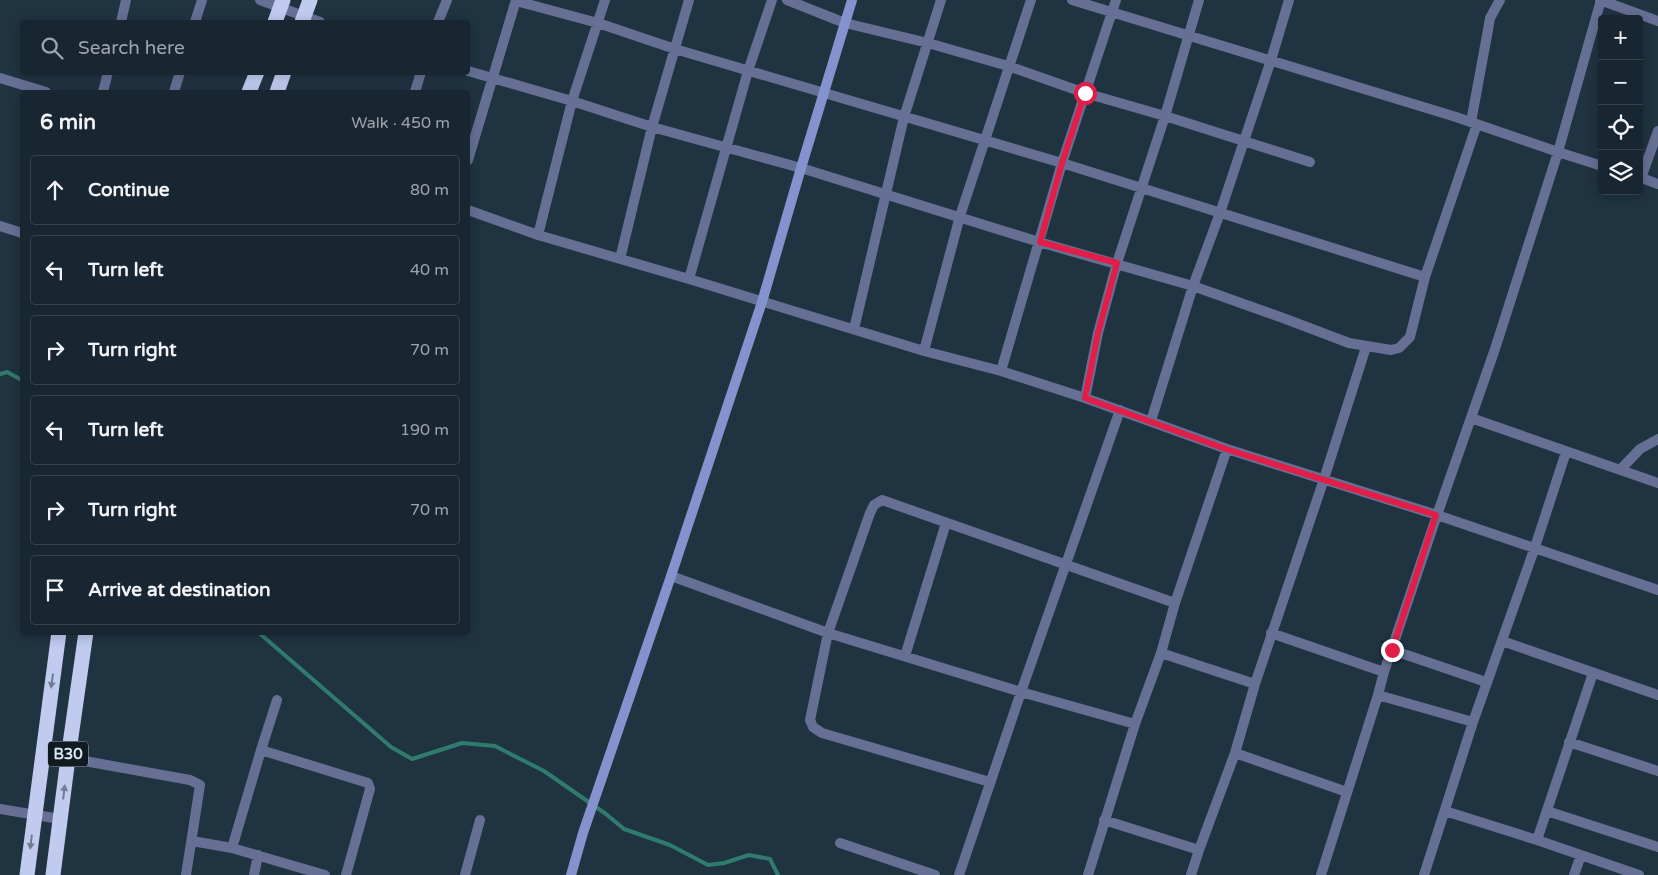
<!DOCTYPE html>
<html lang="en">
<head>
<meta charset="utf-8">
<style>
	:root { --surface:#182631; --page:#212e39; --text:#f1f3f6; --muted:#9fa5ab; --line:#36434d }
	body { margin:0; font-family:"Varela Round",sans-serif; background:var(--page); color:var(--text) }
	.controls { position:absolute; right:15px; top:15px; display:grid; overflow:hidden; border-radius:5px; box-shadow:0 2px 12px #0003 }
	.controls button { width:45px; height:45px; display:grid; place-items:center; padding:0; border:0; border-bottom:1px solid var(--line); background:var(--surface); color:var(--text); font:25px sans-serif }
	.stop { position:absolute; width:15px; height:15px; margin:-11px; border:4px solid #e11d48; border-radius:50%; background:#fff }
	.stop.end { background:#e11d48; border-color:#fff; box-shadow:0 1px 5px #0008 }
	.list { margin:0; padding:0; list-style:none }
	h2 { display:flex; justify-content:space-between; align-items:center; height:65px; margin:0; padding:0 20px; font-size:21px }
	h2 small { font-size:16px; font-weight:400; color:var(--muted) }
	.list li { display:grid; grid-template-columns:32px 1fr auto; gap:15px; align-items:center; box-sizing:border-box; height:70px; margin:0 10px 10px; padding:0 10px; border:1px solid var(--line); border-radius:5px }
	.list b { display:block; font-size:19px; white-space:nowrap }
	.list em { font-size:16px; font-style:normal; color:var(--muted) }
	.icon { flex:none; width:28px; height:28px; fill:none; stroke:currentColor; stroke-width:2; stroke-linecap:round; stroke-linejoin:round }
	.map { position:relative; flex:none; width:1658px; height:875px; overflow:hidden }
	.search { position:absolute; background:var(--surface); box-shadow:0 2px 12px #0003; left:20px; top:20px; width:450px; height:55px; display:flex; align-items:center; gap:12px; box-sizing:border-box; padding:0 18px; border-radius:5px; color:var(--muted); font-size:19px }
	.panel { position:absolute; background:var(--surface); box-shadow:0 2px 12px #0003; left:20px; top:90px; width:450px; height:545px; border-radius:5px }
	.map>svg:first-child { display:block }
	.lines { fill:none; stroke-linecap:round; stroke-linejoin:round }
	.stream { stroke:#2f7b6e; stroke-width:4 }
	.street { stroke:#667095; stroke-width:10 }
	.secondary { stroke:#8493cd; stroke-width:10 }
	.highway { stroke:#c0cbef; stroke-width:15 }
	.oneway { fill:#717b92 }
	.route { stroke:#e11d48; stroke-width:6 }
	.labels { text-anchor:middle; dominant-baseline:central; stroke-width:5; stroke-linejoin:round; paint-order:stroke }
	.shield { fill:#111a20; stroke:#a0abb3; stroke-width:1 }
	.shield-label { font-size:15px; font-weight:bold; fill:#dde9f2 }
</style>
</head>
<body>
<div class="map">
<svg width="1658" height="875" viewBox="0 0 1658 875">
	<rect width="100%" height="100%" fill="#203341"/>
	<g class="lines">
		<path class="stream" d="M 0,374 L 7,372 L 22,380
			M 258,632 L 391,747 L 412,759 L 462,743 L 495,746 L 544,771 L 606,814 L 624,829 L 670,845 L 708,865 L 724,863 L 749,855 L 770,859 L 778,875"/>
		<path class="street" d="M 260,0 L 320,22
			M 787,0 L 845,23 L 928,43 L 1008,66 L 1085,93 L 1165,116 L 1310,162
			M 1072,0 L 1456,117 L 1558,152 L 1602,166
			M 1600,0 L 1658,21
			M 516,1 L 598,23 L 675,49 L 1062,163 L 1425,277
			M 121,22 L 126,0
			M 195,22 L 202,0
			M 438,22 L 447,0
			M 468,71 L 572,101 L 652,127 L 801,168 L 1039,242 L 1193,286 L 1283,318 L 1349,343 L 1391,350 L 1399,348 L 1410,337 L 1425,277 L 1477,124
			M 0,78 L 46,92
			M 103,92 L 108,72
			M 174,92 L 180,72
			M 415,92 L 421,72
			M 1471,122 L 1488,30 L 1490,18 L 1500,0
			M 468,160 L 516,0
			M 1639,177 L 1658,184
			M 1641,178 L 1658,131
			M 468,210 L 538,235 L 689,279 L 924,351 L 1001,371 L 1085,398 L 1227,449 L 1437,515 L 1658,590
			M 0,226 L 22,233
			M 538,235 L 572,101 L 605,0
			M 620,259 L 652,127 L 689,0
			M 689,279 L 748,71 L 772,0
			M 854,329 L 904,117 L 941,0
			M 924,351 L 960,216 L 1031,0
			M 1001,371 L 1062,163 L 1116,0
			M 1085,398 L 1098,333 L 1117,263 L 1165,116 L 1199,0
			M 1471,418 L 1658,483
			M 1151,421 L 1193,286 L 1220,213 L 1271,60 L 1289,0
			M 1620,470 L 1640,449 L 1658,439
			M 671,576 L 828,633 L 1021,692 L 1135,724
			M 1271,633 L 1384,672
			M 1502,641 L 1658,695
			M 1392,650 L 1486,682
			M 1161,653 L 1255,684
			M 905,656 L 946,523
			M 1378,695 L 1473,722
			M 1569,742 L 1658,771
			M 261,750 L 368,783 L 370,789 L 346,875
			M 1235,753 L 1347,792
			M 68,758 L 190,780 L 200,785 L 186,875
			M 990,782 L 822,733 L 813,727 L 810,720 L 828,633 L 870,513 L 874,505 L 882,500 L 1175,603
			M 0,809 L 60,819
			M 1445,811 L 1537,840 L 1639,875
			M 1547,811 L 1658,847
			M 1104,820 L 1199,850
			M 1537,840 L 1593,673
			M 192,841 L 232,848 L 325,875
			M 840,843 L 935,875
			M 232,848 L 261,750 L 277,700
			M 254,875 L 258,855
			M 465,875 L 480,820
			M 959,875 L 1021,692 L 1120,410
			M 1088,875 L 1135,724 L 1161,653 L 1175,603 L 1227,449
			M 1191,875 L 1199,850 L 1235,753 L 1255,684 L 1324,479 L 1366,347
			M 1321,875 L 1378,695 L 1384,672 L 1437,515 L 1495,349 L 1558,152 L 1601,0
			M 1424,875 L 1473,722 L 1535,547 L 1566,452
			M 1574,875 L 1581,855"/>
		<path class="secondary" d="M 571,875 L 583,833 L 671,576 L 762,302 L 801,168 L 852,0"/>
		<path class="highway" d="M 275,22 L 283,0
			M 302,22 L 310,0
			M 249,92 L 257,72
			M 277,92 L 284,72
			M 27,875 L 59,632
			M 53,875 L 68,758 L 86,632"/>
	</g>
	<defs><path id="oneway-solid" d="M-6-.8H1V-3.2L6.5 0L1 3.2V.8H-6Z" transform="scale(1.25)"/></defs>
	<g class="oneway">
		<use href="#oneway-solid" transform="translate(52 681) rotate(98)"/>
		<use href="#oneway-solid" transform="translate(64 792) rotate(-83)"/>
		<use href="#oneway-solid" transform="translate(31 842) rotate(97)"/>
	</g>
	<g class="lines">
		<path class="route" d="M 1085,93 L 1062,163 L 1040,242 L 1117,263 L 1098,333 L 1085,398 L 1226,449 L 1436,515 L 1392,650"/>
	</g>
	<g class="labels">
		<rect class="shield" x="48" y="741.5" width="40" height="25" rx="4"/>
		<g class="shield-label">
			<text x="68" y="754">B30</text>
		</g>
	</g>
</svg>
<div class="controls">
<button>+</button>
<button>−</button>
<button><svg class="icon" aria-label="locate" viewBox="0 0 24 24"><circle cx="12" cy="12" r="6"/><path d="M12 2v4M12 18v4M2 12h4M18 12h4"/></svg></button>
<button><svg class="icon" aria-label="layers" viewBox="0 0 24 24"><path d="M12 4l9 5-9 5-9-5zM3 14l9 5 9-5"/></svg></button>
</div>
<div class="stop" style="left:1085px;top:93px"></div>
<div class="stop end" style="left:1392px;top:650px"></div>
<div class="search"><svg class="icon" aria-label="search" viewBox="0 0 24 24"><circle cx="10" cy="10" r="6"/><path d="M15 15l6 6"/></svg>Search here</div>
<section class="panel">
<h2>6 min<small>Walk · 450 m</small></h2>
<ul class="list">
<li><svg class="icon" aria-label="ahead" viewBox="0 0 24 24"><path d="M12 20V5M6 11l6-6 6 6"/></svg><div><b>Continue</b></div><em>80 m</em></li>
<li><svg class="icon" aria-label="left" viewBox="0 0 24 24"><path d="M17 20v-9H6M10 6l-5 5 5 5"/></svg><div><b>Turn left</b></div><em>40 m</em></li>
<li><svg class="icon" aria-label="right" viewBox="0 0 24 24"><path d="M7 20v-9h11M14 6l5 5-5 5"/></svg><div><b>Turn right</b></div><em>70 m</em></li>
<li><svg class="icon" aria-label="left" viewBox="0 0 24 24"><path d="M17 20v-9H6M10 6l-5 5 5 5"/></svg><div><b>Turn left</b></div><em>190 m</em></li>
<li><svg class="icon" aria-label="right" viewBox="0 0 24 24"><path d="M7 20v-9h11M14 6l5 5-5 5"/></svg><div><b>Turn right</b></div><em>70 m</em></li>
<li><svg class="icon" aria-label="arrive" viewBox="0 0 24 24"><path d="M6 21V4h12l-3 4 3 4H6"/></svg><div><b>Arrive at destination</b></div></li>
</ul>
</section>
</div>
</body>
</html>
